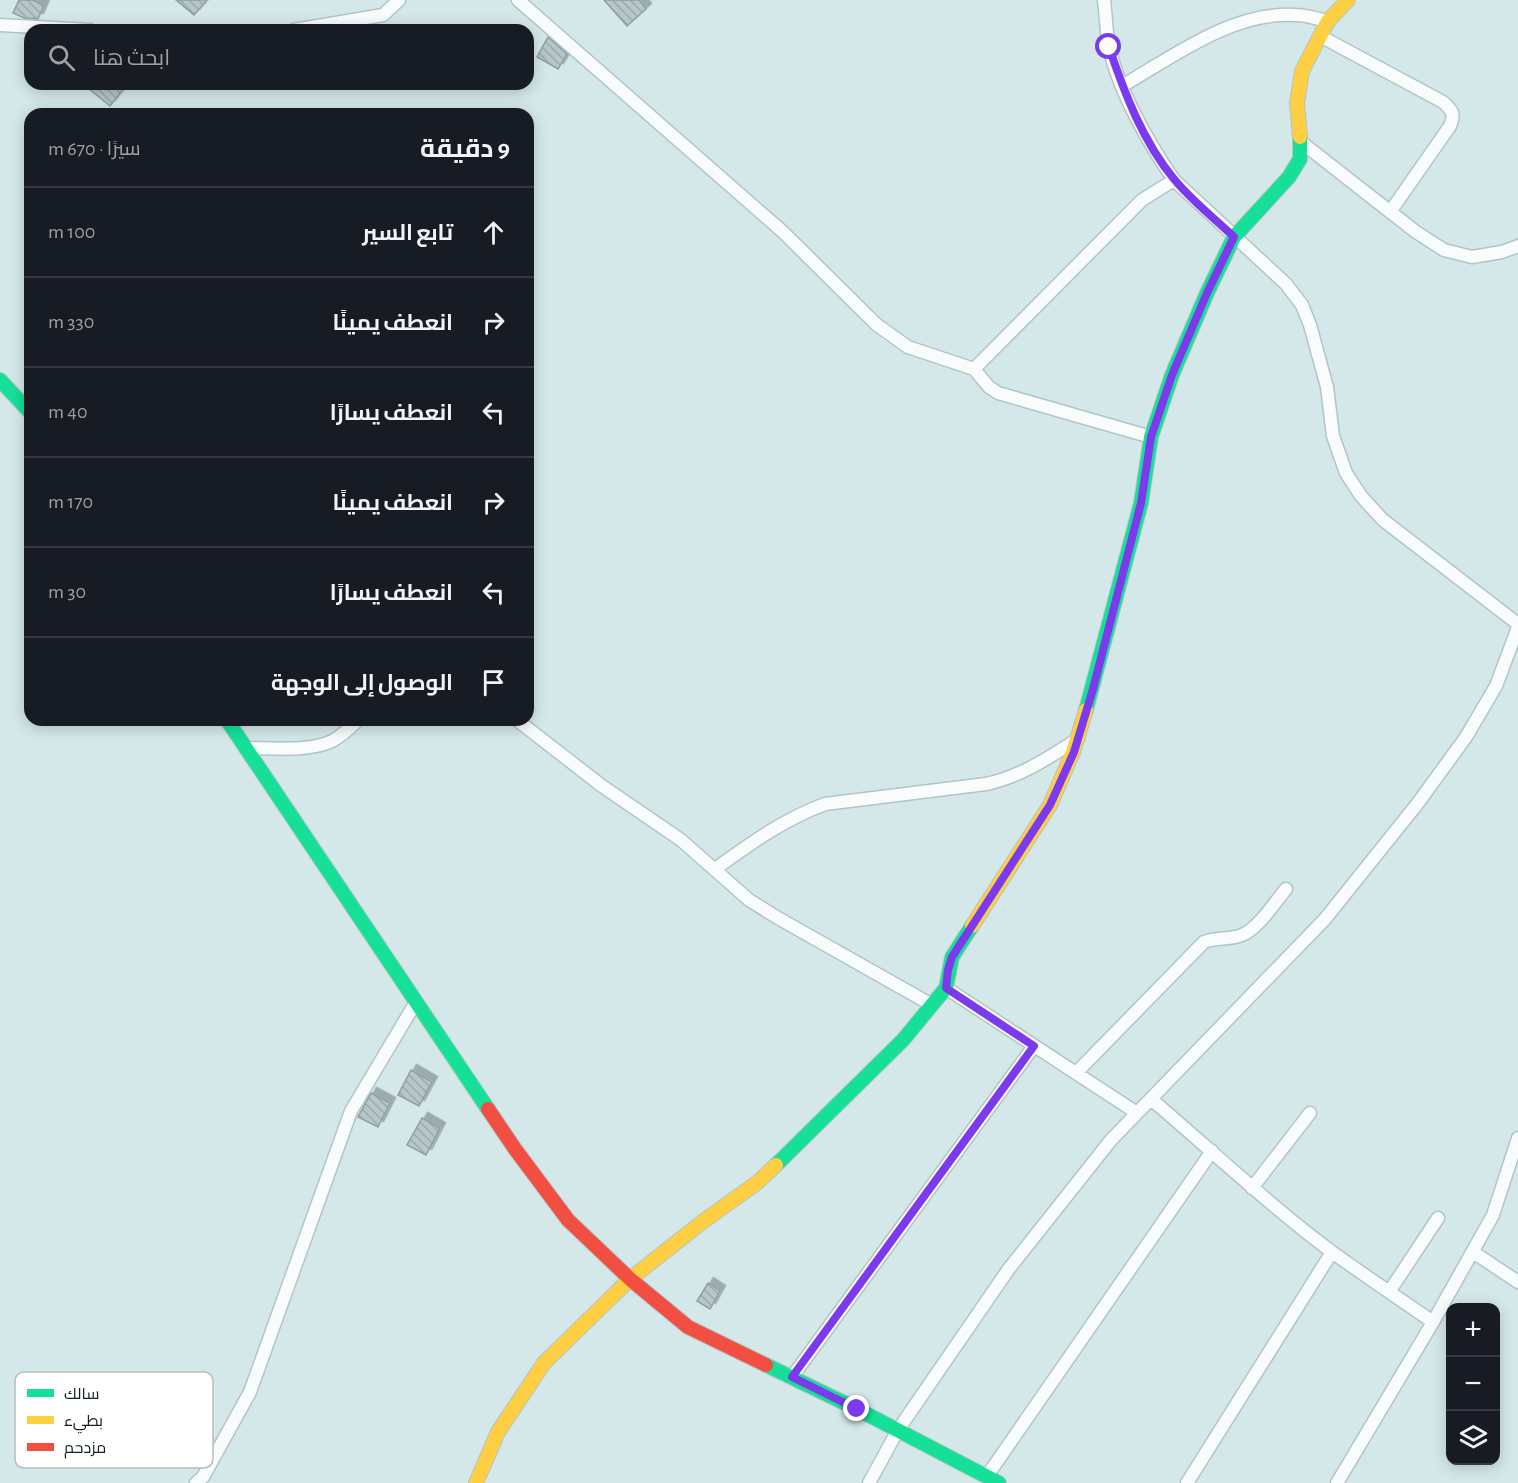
<!DOCTYPE html>
<html lang="ar">
<head>
<meta charset="utf-8">
<style>
	:root { --surface:#171b24; --page:#242831; --text:#f1f3f6; --muted:#9ea1a6; --line:#363941 }
	body { margin:0; font-family:"Alegreya Sans",Cairo,sans-serif; background:var(--page); color:var(--text); direction:rtl }
	.controls { position:absolute; right:18px; bottom:18px; display:grid; overflow:hidden; border-radius:12px; box-shadow:0 3px 15px #0003 }
	.controls button { width:54px; height:54px; display:grid; place-items:center; padding:0; border:0; border-bottom:2px solid var(--line); background:var(--surface); color:var(--text); font:30px sans-serif }
	.stop { position:absolute; width:18px; height:18px; margin:-14px; border:4px solid #7c3aed; border-radius:50%; background:#fff }
	.stop.end { background:#7c3aed; border-color:#fff; box-shadow:0 2px 6px #0008 }
	.list { margin:0; padding:0; list-style:none }
	h2 { display:flex; justify-content:space-between; align-items:center; height:78px; margin:0; padding:0 24px; font-size:26px }
	h2 small { font-size:20px; font-weight:400; color:var(--muted) }
	.list li { display:grid; grid-template-columns:39px 1fr auto; gap:18px; align-items:center; box-sizing:border-box; height:90px; padding:0 24px; border-top:2px solid var(--line) }
	.list b { display:block; font-size:22px; white-space:nowrap }
	.list em { font-size:20px; font-style:normal; color:var(--muted) }
	.icon { flex:none; width:33px; height:33px; fill:none; stroke:currentColor; stroke-width:2; stroke-linecap:round; stroke-linejoin:round }
	.map { position:relative; flex:none; width:1518px; height:1483px; overflow:hidden; direction:ltr }
	.search { position:absolute; background:var(--surface); box-shadow:0 3px 15px #0003; left:24px; top:24px; width:510px; height:66px; display:flex; align-items:center; gap:15px; box-sizing:border-box; padding:0 21px; border-radius:18px; color:var(--muted); font-size:22px }
	.panel { position:absolute; background:var(--surface); box-shadow:0 3px 15px #0003; left:24px; top:108px; width:510px; height:618px; border-radius:18px; direction:rtl }
	.map>svg:first-child { display:block }
	.building { fill:url(#building-back-hatch); stroke:#909fa2; stroke-width:1.5; filter:url(#shadow) }
	.lines { fill:none; stroke-linecap:round; stroke-linejoin:round }
	.street-casing { stroke:#b3c4c5; stroke-width:15 }
	.fast-casing { stroke:#b3c4c5; stroke-width:16 }
	.slow-casing { stroke:#b3c4c5; stroke-width:16 }
	.jam-casing { stroke:#b3c4c5; stroke-width:16 }
	.street { stroke:#f9fcfc; stroke-width:12 }
	.fast { stroke:#16e098; stroke-width:14 }
	.slow { stroke:#ffcf43; stroke-width:14 }
	.jam { stroke:#f24e42; stroke-width:14 }
	.route { stroke:#7c3aed; stroke-width:8 }
	.key { fill:#fff; stroke:#b8bcbd; stroke-width:1.5 }
	.key-label { font-size:16px; fill:#122022 }
</style>
</head>
<body>
<div class="map">
<svg width="1518" height="1483" viewBox="0 0 1518 1483">
	<defs>
		<pattern id="building-back-hatch" width="6" height="6" patternUnits="userSpaceOnUse" patternTransform="scale(1.5)"><rect width="6" height="6" fill="#b6c6c9"/><path d="M-1 5l2 2M0 0l6 6M5-1l2 2" fill="none" stroke="#9baaac"/></pattern>
		<filter id="shadow"><feDropShadow dx="5.5" dy="-5.5" stdDeviation="0" flood-color="#0004"/></filter>
	</defs>
	<rect width="100%" height="100%" fill="#d4e8ea"/>
	<path class="building" d="M 19,0 L 33,0 L 44,5 L 38,19 L 24,18 L 13,13 Z
		M 176,0 L 207,0 L 194,15 Z
		M 604,0 L 639,0 L 646,9 L 627,26 Z
		M 548,37 L 567,54 L 558,69 L 537,57 Z
		M 83,84 L 127,84 L 110,106 Z
		M 411,1070 L 432,1082 L 419,1106 L 398,1095 Z
		M 371,1093 L 390,1103 L 378,1127 L 358,1117 Z
		M 422,1118 L 440,1128 L 426,1155 L 407,1145 Z
		M 708,1283 L 720,1291 L 710,1309 L 697,1301 Z"/>
	<g class="lines">
		<defs>
			<path id="street" d="M 518,0 L 783,232 L 877,325 L 908,347 L 974,369 L 1142,200 L 1174,180 L 1286,284 L 1302,305 L 1310,325 L 1327,387 L 1333,436 L 1346,473 L 1361,496 L 1383,520 L 1518,624
				M 1104,0 C 1106,15 1106,31 1109,46 C 1118,90 1149,144 1174,180
				M 0,25 L 90,30
				M 294,30 L 383,15 L 399,0
				M 1320,36 L 1443,102 C 1453,111 1455,114 1450,126 L 1390,212
				M 1122,86 C 1174,56 1233,11 1296,15 C 1306,15 1317,19 1328,21
				M 1301,142 L 1416,232 L 1444,250 L 1472,257 L 1502,252 L 1518,246
				M 974,369 L 989,387 L 998,393 L 1151,437
				M 517,720 L 602,786 L 681,840 L 749,900 L 778,918 L 932,1005
				M 246,748 C 270,748 310,752 332,741 C 342,736 350,728 358,720
				M 715,869 C 750,844 784,819 825,804 L 986,784 C 1020,777 1048,758 1078,739
				M 946,988 L 1137,1113
				M 1076,1073 L 1204,942 C 1217,937 1230,940 1242,935 C 1258,929 1275,902 1286,889
				M 1151,1099 C 1211,1150 1269,1205 1332,1252 C 1365,1276 1400,1299 1433,1322
				M 1252,1188 L 1310,1113
				M 1473,1252 L 1518,1282
				M 1389,1292 L 1438,1218
				M 792,1377 L 1034,1046
				M 987,1476 L 1212,1151
				M 196,1483 L 203,1477 L 250,1392 L 351,1111 L 416,1002
				M 869,1483 L 898,1430 L 1008,1270 L 1111,1140 L 1325,919 L 1418,803 L 1466,737 L 1496,686 L 1518,627
				M 1187,1483 L 1332,1252
				M 1337,1483 L 1433,1322 L 1493,1215 L 1518,1138"/>
			<path id="fast" d="M 0,380 L 30,412
				M 1086,710 L 1141,503 L 1151,437 L 1172,375 L 1207,293 L 1234,237 L 1289,177 L 1300,159 L 1300,137
				M 227,720 L 488,1109
				M 776,1165 L 903,1040 L 946,988 L 952,957 L 972,926
				M 766,1365 L 857,1409 L 999,1483"/>
			<path id="slow" d="M 1300,137 L 1297,103 L 1302,71 L 1328,21 L 1348,0
				M 972,926 L 1050,805 L 1073,752 L 1086,710
				M 476,1483 L 498,1432 L 544,1363 L 630,1279 L 701,1223 L 758,1182 L 776,1165"/>
			<path id="jam" d="M 488,1109 L 515,1149 L 568,1220 L 630,1279 L 688,1327 L 766,1365"/>
		</defs>
		<use href="#street" class="street-casing"/>
		<use href="#fast" class="fast-casing"/>
		<use href="#slow" class="slow-casing"/>
		<use href="#jam" class="jam-casing"/>
		<use href="#street" class="street"/>
		<use href="#fast" class="fast"/>
		<use href="#slow" class="slow"/>
		<use href="#jam" class="jam"/>
	</g>
	<g class="lines">
		<path class="route" d="M 857,1409 L 792,1377 L 1034,1046 L 946,988 L 948,970 L 952,957 L 1050,805 L 1074,752 L 1093,689 L 1141,503 L 1151,437 L 1172,375 L 1207,293 L 1234,237 C 1214,218 1191,200 1174,179 C 1143,142 1124,92 1109,47"/>
	</g>
	<rect x="15" y="1372" width="198" height="96" rx="9" class="key"/>
	<rect x="27" y="1389" width="27" height="8" fill="#16e098"/>
	<rect x="27" y="1416" width="27" height="8" fill="#ffcf43"/>
	<rect x="27" y="1443" width="27" height="8" fill="#f24e42"/>
	<g class="key-label">
		<text x="64" y="1399">سالك</text>
		<text x="64" y="1426">بطيء</text>
		<text x="64" y="1453">مزدحم</text>
	</g>
</svg>
<div class="controls">
<button>+</button>
<button>−</button>
<button><svg class="icon" aria-label="layers" viewBox="0 0 24 24"><path d="M12 4l9 5-9 5-9-5zM3 14l9 5 9-5"/></svg></button>
</div>
<div class="stop" style="left:1109px;top:47px"></div>
<div class="stop end" style="left:857px;top:1409px"></div>
<div class="search"><svg class="icon" aria-label="search" viewBox="0 0 24 24"><circle cx="10" cy="10" r="6"/><path d="M15 15l6 6"/></svg>ابحث هنا</div>
<section class="panel">
<h2>9 دقيقة<small>سيرًا · 670 m</small></h2>
<ul class="list">
<li><svg class="icon" aria-label="ahead" viewBox="0 0 24 24"><path d="M12 20V5M6 11l6-6 6 6"/></svg><div><b>تابع السير</b></div><em>100 m</em></li>
<li><svg class="icon" aria-label="right" viewBox="0 0 24 24"><path d="M7 20v-9h11M14 6l5 5-5 5"/></svg><div><b>انعطف يمينًا</b></div><em>330 m</em></li>
<li><svg class="icon" aria-label="left" viewBox="0 0 24 24"><path d="M17 20v-9H6M10 6l-5 5 5 5"/></svg><div><b>انعطف يسارًا</b></div><em>40 m</em></li>
<li><svg class="icon" aria-label="right" viewBox="0 0 24 24"><path d="M7 20v-9h11M14 6l5 5-5 5"/></svg><div><b>انعطف يمينًا</b></div><em>170 m</em></li>
<li><svg class="icon" aria-label="left" viewBox="0 0 24 24"><path d="M17 20v-9H6M10 6l-5 5 5 5"/></svg><div><b>انعطف يسارًا</b></div><em>30 m</em></li>
<li><svg class="icon" aria-label="arrive" viewBox="0 0 24 24"><path d="M6 21V4h12l-3 4 3 4H6"/></svg><div><b>الوصول إلى الوجهة</b></div></li>
</ul>
</section>
</div>
</body>
</html>
